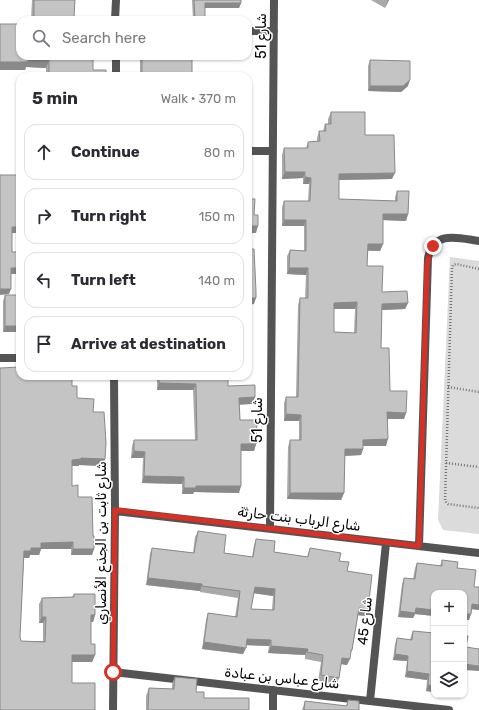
<!DOCTYPE html>
<html lang="en">
<head>
<meta charset="utf-8">
<style>
	:root { --surface:#fff; --page:#f7f7f7; --text:#2b2b33; --muted:#7c7c81; --line:#e1e1e2 }
	body { margin:0; font-family:Rubik,"Noto Sans Arabic",sans-serif; background:var(--page); color:var(--text) }
	.controls { position:absolute; right:12px; bottom:12px; display:grid; overflow:hidden; border-radius:8px; box-shadow:0 1px 3px #0004 }
	.controls button { width:36px; height:36px; display:grid; place-items:center; padding:0; border:0; border-bottom:1px solid var(--line); background:var(--surface); color:var(--text); font:20px sans-serif }
	.stop { position:absolute; width:12px; height:12px; margin:-9px; border:3px solid #d93025; border-radius:50%; background:#fff }
	.stop.end { background:#d93025; border-color:#fff; box-shadow:0 1px 4px #0008 }
	.list { margin:0; padding:0; list-style:none }
	h2 { display:flex; justify-content:space-between; align-items:center; height:52px; margin:0; padding:0 16px; font-size:17px }
	h2 small { font-size:13px; font-weight:400; color:var(--muted) }
	.list li { display:grid; grid-template-columns:26px 1fr auto; gap:12px; align-items:center; box-sizing:border-box; height:56px; margin:0 8px 8px; padding:0 8px; border:1px solid var(--line); border-radius:12px }
	.list b { display:block; font-size:15px; white-space:nowrap }
	.list em { font-size:13px; font-style:normal; color:var(--muted) }
	.icon { flex:none; width:22px; height:22px; fill:none; stroke:currentColor; stroke-width:2; stroke-linecap:round; stroke-linejoin:round }
	.map { position:relative; flex:none; width:479px; height:710px; overflow:hidden }
	.search { position:absolute; background:var(--surface); box-shadow:0 1px 3px #0004; left:16px; top:16px; width:236px; height:44px; display:flex; align-items:center; gap:10px; box-sizing:border-box; padding:0 14px; border-radius:12px; color:var(--muted); font-size:15px }
	.panel { position:absolute; background:var(--surface); box-shadow:0 1px 3px #0004; left:16px; top:72px; width:236px; height:308px; border-radius:12px }
	.map>svg:first-child { display:block }
	.green { fill:#dbdbdb }
	.lines { fill:none; stroke-linecap:round; stroke-linejoin:round }
	.path { stroke:#767676; stroke-width:2.5; stroke-dasharray:1 2; stroke-linecap:butt }
	.minor { stroke:#545454; stroke-width:8 }
	.wall { fill:#a9a9a9; fill-rule:evenodd }
	.shaded-wall { fill:#898989 }
	.building { fill:#c4c4c4; stroke:#898989; fill-rule:evenodd }
	.route { stroke:#d93025; stroke-width:5 }
	.labels { text-anchor:middle; dominant-baseline:central; stroke-width:3; stroke-linejoin:round; paint-order:stroke }
	.street-label { font-size:14px; fill:#000; stroke:#fff }
</style>
</head>
<body>
<div class="map">
<svg width="479" height="710" viewBox="0 0 479 710">
	<rect width="100%" height="100%" fill="#fff"/>
	<path class="green" d="M 450,257 L 479,261 L 479,534 L 443,530 L 438,520 Z"/>
	<g class="lines">
		<path class="path" d="M 479,269 L 456,264 L 453,265 L 452,267 L 445,501 L 448,504 L 479,508
			M 448,387 L 479,392
			M 446,463 L 479,467"/>
		<path class="minor" d="M 115,20 L 116,0
			M 248,31 L 274,31
			M 116,56 L 116,76
			M 248,151 L 272,151
			M 0,358 L 20,358
			M 115,511 L 479,553
			M 270,528 L 274,0
			M 419,546 L 428,258 C 434,230 458,238 479,241
			M 113,672 L 449,710
			M 370,701 L 386,543
			M 113,710 L 115,511 L 114,376
			M 273,710 L 273,690"/>
	</g>
	<path class="wall" d="M 32,0 L 75,0 L 74,17 L 73,20 L 31,20 Z
		M 192,0 L 241,0 L 241,3 L 239,8 L 205,8 L 205,20 L 193,20 Z
		M 371,0 L 389,0 L 385,8 Z
		M 0,24 L 71,57 L 93,70 L 106,76 L 46,76 L 46,68 L 26,67 L 25,70 L 0,70 Z
		M 140,56 L 192,56 L 192,76 L 140,76 Z
		M 370,60 L 408,86 L 401,92 L 368,91 L 368,66 Z
		M 331,112 L 365,135 L 392,179 L 339,180 L 339,199 L 395,201 L 395,197 L 397,191 L 408,214 L 406,221 L 383,220 L 383,244 L 380,251 L 368,251 L 367,266 L 382,292 L 408,303 L 405,309 L 382,310 L 381,348 L 390,391 L 406,413 L 404,419 L 388,419 L 386,446 L 363,446 L 363,449 L 361,455 L 345,456 L 344,493 L 341,500 L 287,499 L 288,447 L 290,440 L 299,440 L 299,421 L 284,421 L 284,403 L 286,397 L 296,397 L 298,305 L 300,298 L 305,298 L 306,275 L 287,274 L 287,256 L 290,250 L 304,251 L 304,226 L 282,226 L 282,207 L 284,201 L 308,201 L 309,184 L 303,184 L 303,178 L 282,179 L 282,155 L 284,148 L 306,148 L 308,142 L 317,141 L 317,138 L 319,131 L 323,131 L 325,124 L 328,124 L 328,119 ZM 334,309 L 355,309 L 354,333 L 334,332 Z
		M 5,295 L 20,295 L 3,332 L 3,301 Z
		M 0,368 L 72,386 L 77,398 L 93,412 L 103,466 L 79,465 L 79,466 L 72,466 L 72,486 L 78,497 L 93,536 L 94,549 L 92,555 L 71,555 L 71,549 L 41,549 L 39,555 L 30,555 L 29,558 L 24,558 L 20,637 L 21,641 L 43,641 L 43,623 L 39,623 L 39,604 L 42,598 L 72,597 L 74,594 L 95,615 L 93,622 L 91,622 L 91,644 L 95,655 L 92,662 L 72,662 L 72,683 L 0,710 Z
		M 157,376 L 228,376 L 228,386 L 255,397 L 252,404 L 239,404 L 240,420 L 256,444 L 254,451 L 241,451 L 239,493 L 194,492 L 193,494 L 182,494 L 182,484 L 142,483 L 143,458 L 131,458 L 132,446 L 134,440 L 195,440 L 193,390 L 157,390 Z
		M 198,531 L 224,553 L 252,557 L 254,545 L 256,539 L 274,552 L 307,557 L 310,548 L 339,561 L 347,571 L 368,609 L 366,616 L 358,615 L 352,650 L 347,665 L 341,664 L 339,678 L 337,684 L 318,681 L 321,662 L 305,659 L 305,655 L 268,653 L 269,646 L 246,645 L 243,654 L 202,649 L 206,620 L 208,613 L 235,617 L 238,598 L 200,592 L 200,591 L 146,585 L 150,554 L 152,548 L 193,553 L 195,537 ZM 254,593 L 273,596 L 272,610 L 251,609 Z
		M 442,560 L 457,568 L 474,587 L 479,587 L 479,610 L 472,609 L 469,620 L 464,619 L 464,593 L 434,593 L 434,616 L 415,614 L 413,618 L 398,617 L 402,584 L 404,578 L 413,579 L 415,568 L 417,563 L 440,566 Z
		M 413,631 L 434,633 L 434,692 L 426,691 L 427,680 L 405,677 L 407,661 L 393,660 L 395,644 L 397,638 L 410,640 L 411,636 Z
		M 175,677 L 204,698 L 249,710 L 146,710 L 146,696 L 149,688 L 172,689 L 172,684 Z
		M 348,700 L 359,710 L 302,710 L 305,701 L 346,706 Z"/>
	<path class="shaded-wall" d="M 388,0 L 389,0 L 385,8 Z
		M 205,3 L 241,3 L 239,8 L 203,8 Z
		M 28,59 L 49,60 L 46,68 L 26,67 L 25,70 L 0,70 L 0,62 Z
		M 410,80 L 408,86 L 401,92 L 368,91 L 370,86 Z
		M 285,172 L 305,172 L 303,178 L 282,179 Z
		M 395,173 L 392,179 L 337,180 L 339,174 Z
		M 305,177 L 311,178 L 309,184 L 303,184 Z
		M 383,214 L 408,214 L 406,221 L 381,220 Z
		M 284,220 L 306,220 L 304,226 L 282,226 Z
		M 248,226 L 258,226 L 256,233 L 248,233 Z
		M 12,227 L 20,227 L 20,233 L 10,233 Z
		M 368,244 L 383,244 L 380,251 L 366,250 Z
		M 11,268 L 20,268 L 20,274 L 9,274 Z
		M 289,268 L 308,268 L 306,275 L 287,274 Z
		M 0,289 L 11,289 L 9,294 L 0,295 Z
		M 248,298 L 256,298 L 254,304 L 248,305 Z
		M 357,302 L 355,309 L 332,309 L 334,303 Z
		M 408,303 L 405,309 L 380,310 L 382,304 Z
		M 5,326 L 20,326 L 20,332 L 3,332 Z
		M 159,383 L 196,384 L 193,390 L 157,390 Z
		M 255,397 L 252,404 L 237,405 L 239,398 Z
		M 387,412 L 406,413 L 404,419 L 385,419 Z
		M 286,414 L 301,415 L 299,421 L 284,421 Z
		M 388,439 L 386,446 L 361,446 L 363,440 Z
		M 241,444 L 256,444 L 254,451 L 239,451 Z
		M 345,449 L 363,449 L 361,455 L 342,456 Z
		M 134,451 L 145,452 L 143,458 L 131,458 Z
		M 81,458 L 105,459 L 103,466 L 79,465 L 79,466 L 70,466 L 72,460 Z
		M 144,476 L 184,477 L 182,484 L 142,483 Z
		M 196,486 L 241,486 L 239,493 L 194,492 L 193,494 L 182,494 L 184,488 Z
		M 290,493 L 344,493 L 341,500 L 287,499 Z
		M 73,542 L 71,549 L 41,549 L 39,555 L 30,555 L 29,558 L 22,558 L 24,551 L 41,543 Z
		M 73,549 L 94,549 L 92,555 L 71,555 Z
		M 148,578 L 202,584 L 200,591 L 146,585 Z
		M 255,587 L 275,589 L 273,596 L 252,593 Z
		M 472,604 L 479,605 L 479,610 L 470,609 Z
		M 359,608 L 368,609 L 366,616 L 356,615 Z
		M 416,608 L 434,610 L 434,616 L 415,614 L 413,618 L 398,617 L 400,611 Z
		M 464,614 L 471,614 L 469,620 L 464,619 Z
		M 91,615 L 95,615 L 93,622 L 89,622 Z
		M 42,617 L 46,617 L 43,623 L 39,623 Z
		M 247,639 L 271,640 L 269,646 L 245,645 Z
		M 204,642 L 246,648 L 243,654 L 202,649 Z
		M 271,646 L 308,649 L 305,655 L 268,653 Z
		M 395,654 L 408,656 L 407,661 L 393,660 Z
		M 72,655 L 95,655 L 92,662 L 70,662 Z
		M 342,658 L 350,659 L 347,665 L 340,664 Z
		M 464,664 L 479,666 L 479,671 L 464,670 Z
		M 407,671 L 429,674 L 427,680 L 405,677 Z
		M 428,685 L 434,686 L 434,692 L 426,691 Z"/>
	<path class="building" d="M 34,0 L 75,0 L 74,17 L 72,17 L 72,20 L 34,20 Z
		M 194,0 L 241,0 L 241,3 L 205,3 L 205,20 L 195,20 Z
		M 0,24 L 20,24 L 20,56 L 71,56 L 71,57 L 93,57 L 93,70 L 106,70 L 106,76 L 49,76 L 49,60 L 28,59 L 28,62 L 0,62 Z
		M 142,56 L 192,56 L 192,76 L 142,76 Z
		M 370,60 L 410,61 L 410,80 L 403,86 L 370,86 Z
		M 331,112 L 365,112 L 365,135 L 394,135 L 395,173 L 339,174 L 339,199 L 397,201 L 397,191 L 409,191 L 408,214 L 383,214 L 383,244 L 368,244 L 367,266 L 383,266 L 382,292 L 407,291 L 408,303 L 382,304 L 381,348 L 389,348 L 390,391 L 407,391 L 406,413 L 387,412 L 388,439 L 363,440 L 363,449 L 345,449 L 344,493 L 290,493 L 290,440 L 301,440 L 301,415 L 286,414 L 286,397 L 298,397 L 300,298 L 308,298 L 308,268 L 289,268 L 290,250 L 306,251 L 306,220 L 284,220 L 284,201 L 310,201 L 311,178 L 305,177 L 305,172 L 285,172 L 284,148 L 308,148 L 308,142 L 320,141 L 319,131 L 326,131 L 325,124 L 331,124 ZM 357,302 L 356,333 L 334,332 L 334,303 Z
		M 0,175 L 20,175 L 20,227 L 12,227 L 12,252 L 20,252 L 20,268 L 11,268 L 11,289 L 0,289 Z
		M 248,199 L 255,199 L 254,215 L 258,215 L 258,226 L 248,226 Z
		M 248,249 L 254,249 L 256,291 L 256,298 L 248,298 Z
		M 5,295 L 20,295 L 20,326 L 5,326 Z
		M 20,367 L 20,376 L 72,376 L 72,386 L 77,386 L 77,398 L 94,399 L 93,412 L 104,412 L 106,443 L 105,459 L 81,458 L 81,459 L 72,460 L 72,486 L 78,485 L 78,497 L 92,497 L 93,536 L 94,536 L 94,549 L 73,549 L 73,542 L 41,543 L 41,548 L 31,548 L 31,551 L 24,551 L 20,637 L 21,641 L 45,642 L 46,617 L 42,617 L 42,598 L 74,597 L 74,594 L 95,594 L 95,615 L 91,615 L 91,644 L 95,644 L 95,655 L 72,655 L 72,683 L 95,683 L 95,710 L 0,710 L 0,368 Z
		M 159,376 L 228,376 L 228,386 L 255,385 L 255,397 L 239,398 L 240,420 L 257,420 L 256,444 L 241,444 L 241,486 L 196,486 L 196,488 L 184,488 L 184,477 L 144,476 L 145,452 L 134,451 L 134,440 L 197,440 L 196,384 L 159,383 Z
		M 198,531 L 226,535 L 224,553 L 253,557 L 256,539 L 275,541 L 274,552 L 308,557 L 310,548 L 341,553 L 339,561 L 349,562 L 347,571 L 372,575 L 368,609 L 359,608 L 352,650 L 351,650 L 350,659 L 342,658 L 339,678 L 321,675 L 323,655 L 307,652 L 308,649 L 271,646 L 271,640 L 247,639 L 246,648 L 204,642 L 208,613 L 237,617 L 240,591 L 202,586 L 202,584 L 148,578 L 152,548 L 194,553 ZM 255,587 L 275,589 L 274,610 L 251,609 Z
		M 442,560 L 458,562 L 457,568 L 476,570 L 474,587 L 479,587 L 479,605 L 472,604 L 471,614 L 464,614 L 464,593 L 434,593 L 434,610 L 416,608 L 415,613 L 400,611 L 404,578 L 415,579 L 417,563 L 442,566 Z
		M 413,631 L 434,633 L 434,686 L 428,685 L 429,674 L 407,671 L 408,656 L 395,654 L 397,638 L 412,640 Z
		M 464,636 L 468,636 L 466,647 L 479,649 L 479,666 L 464,664 Z
		M 175,677 L 197,679 L 196,692 L 204,692 L 204,698 L 249,698 L 249,710 L 148,710 L 149,688 L 174,689 Z
		M 348,700 L 359,701 L 359,710 L 304,710 L 305,701 L 347,706 Z"/>
	<g class="lines">
		<path class="route" d="M 113,672 L 115,510 L 419,546 L 427,266 L 430,251 L 433,246"/>
	</g>
	<g class="labels">
		<g class="street-label">
			<text transform="translate(261 36) rotate(-90)">شارع 51</text>
			<text transform="translate(257 420) rotate(-90)">شارع 51</text>
			<text transform="translate(299 519) rotate(7)">شارع الرباب بنت حارثة</text>
			<text transform="translate(101 543) rotate(-90)">شارع ثابت بن الجذع الأنصاري</text>
			<text transform="translate(365 621) rotate(-84)">شارع 45</text>
			<text transform="translate(282 678) rotate(6)">شارع عباس بن عبادة</text>
		</g>
	</g>
</svg>
<div class="controls">
<button>+</button>
<button>−</button>
<button><svg class="icon" aria-label="layers" viewBox="0 0 24 24"><path d="M12 4l9 5-9 5-9-5zM3 14l9 5 9-5"/></svg></button>
</div>
<div class="stop" style="left:113px;top:672px"></div>
<div class="stop end" style="left:433px;top:246px"></div>
<div class="search"><svg class="icon" aria-label="search" viewBox="0 0 24 24"><circle cx="10" cy="10" r="6"/><path d="M15 15l6 6"/></svg>Search here</div>
<section class="panel">
<h2>5 min<small>Walk · 370 m</small></h2>
<ul class="list">
<li><svg class="icon" aria-label="ahead" viewBox="0 0 24 24"><path d="M12 20V5M6 11l6-6 6 6"/></svg><div><b>Continue</b></div><em>80 m</em></li>
<li><svg class="icon" aria-label="right" viewBox="0 0 24 24"><path d="M7 20v-9h11M14 6l5 5-5 5"/></svg><div><b>Turn right</b></div><em>150 m</em></li>
<li><svg class="icon" aria-label="left" viewBox="0 0 24 24"><path d="M17 20v-9H6M10 6l-5 5 5 5"/></svg><div><b>Turn left</b></div><em>140 m</em></li>
<li><svg class="icon" aria-label="arrive" viewBox="0 0 24 24"><path d="M6 21V4h12l-3 4 3 4H6"/></svg><div><b>Arrive at destination</b></div></li>
</ul>
</section>
</div>
</body>
</html>
